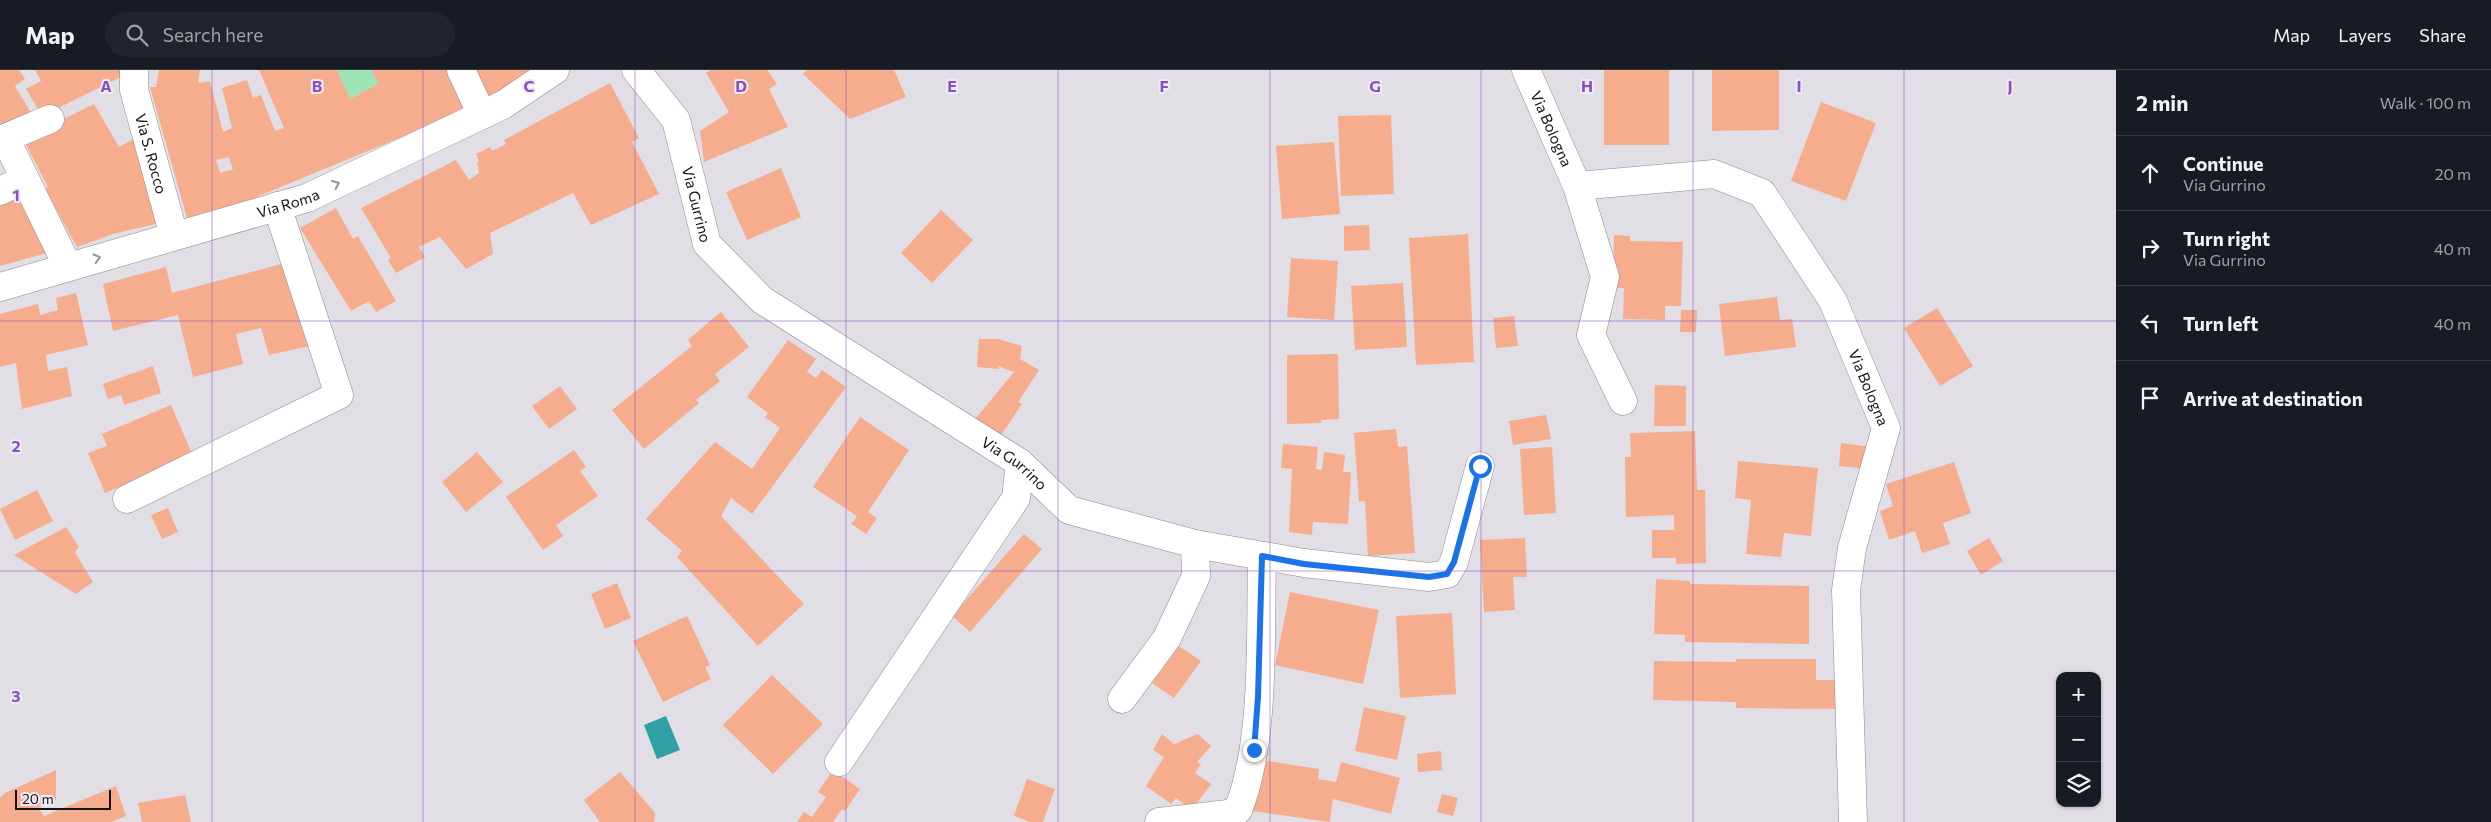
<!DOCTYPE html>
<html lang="en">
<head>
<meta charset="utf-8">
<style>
	:root { --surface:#171b24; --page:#20242c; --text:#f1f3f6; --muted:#9ea1a6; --line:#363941 }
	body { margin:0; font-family:Commissioner,sans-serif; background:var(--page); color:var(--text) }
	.controls { position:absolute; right:15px; bottom:15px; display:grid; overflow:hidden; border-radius:10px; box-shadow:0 1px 4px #0004 }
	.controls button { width:45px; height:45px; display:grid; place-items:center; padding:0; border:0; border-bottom:1px solid var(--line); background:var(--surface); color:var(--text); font:25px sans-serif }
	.scale { position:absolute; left:15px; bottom:12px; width:96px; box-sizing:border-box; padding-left:5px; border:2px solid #151316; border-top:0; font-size:14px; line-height:18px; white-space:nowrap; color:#151316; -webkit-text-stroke:4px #efebf2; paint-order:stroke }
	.stop { position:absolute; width:15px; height:15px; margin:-11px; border:4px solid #1a73e8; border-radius:50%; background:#fff }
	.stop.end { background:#1a73e8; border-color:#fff; box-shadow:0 1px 5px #0008 }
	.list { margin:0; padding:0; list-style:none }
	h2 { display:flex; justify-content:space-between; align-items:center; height:65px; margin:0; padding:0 20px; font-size:21px }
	h2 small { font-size:16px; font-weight:400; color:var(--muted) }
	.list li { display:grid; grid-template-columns:32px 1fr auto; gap:15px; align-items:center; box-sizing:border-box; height:75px; padding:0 20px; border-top:1px solid var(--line) }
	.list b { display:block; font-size:19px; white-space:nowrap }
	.list p { margin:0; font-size:16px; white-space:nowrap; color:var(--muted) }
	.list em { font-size:16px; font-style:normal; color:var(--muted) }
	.icon { flex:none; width:28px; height:28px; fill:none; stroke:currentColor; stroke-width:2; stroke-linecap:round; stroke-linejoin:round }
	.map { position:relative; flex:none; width:2116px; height:752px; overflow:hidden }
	header { display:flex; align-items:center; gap:30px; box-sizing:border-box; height:70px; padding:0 25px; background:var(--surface); border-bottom:1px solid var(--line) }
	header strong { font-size:24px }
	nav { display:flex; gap:28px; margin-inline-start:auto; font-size:18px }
	.search { width:350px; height:45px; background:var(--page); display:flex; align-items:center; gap:12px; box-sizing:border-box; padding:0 18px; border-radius:28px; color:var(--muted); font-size:19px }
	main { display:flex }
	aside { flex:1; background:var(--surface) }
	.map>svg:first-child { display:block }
	.green { fill:#9fe4b7 }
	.water { fill:#31a0a4 }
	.building { fill:#f6ad8e; fill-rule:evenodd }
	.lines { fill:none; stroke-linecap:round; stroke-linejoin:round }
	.minor-casing { stroke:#8c8990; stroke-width:29 }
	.tertiary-casing { stroke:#8c8990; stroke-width:29 }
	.minor { stroke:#fff; stroke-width:28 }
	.tertiary { stroke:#fff; stroke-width:28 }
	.oneway { stroke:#969596 }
	.route { stroke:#1a73e8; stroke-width:6 }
	.grid { fill:none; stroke:#8c50c6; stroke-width:1; stroke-opacity:0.55 }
	.labels { text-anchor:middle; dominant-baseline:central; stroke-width:4; stroke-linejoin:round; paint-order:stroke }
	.street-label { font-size:15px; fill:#151316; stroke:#efebf2 }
	.grid-label { font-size:16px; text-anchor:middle; font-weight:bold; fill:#8c50c6; stroke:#efebf2; stroke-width:4; stroke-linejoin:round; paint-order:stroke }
</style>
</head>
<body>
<header>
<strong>Map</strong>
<div class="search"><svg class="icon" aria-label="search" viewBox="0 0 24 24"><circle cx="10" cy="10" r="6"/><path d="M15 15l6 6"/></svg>Search here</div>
<nav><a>Map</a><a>Layers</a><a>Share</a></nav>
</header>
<main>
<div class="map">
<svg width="2116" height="752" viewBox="0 0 2116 752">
	<rect width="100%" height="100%" fill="#e1dee5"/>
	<path class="green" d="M 337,0 L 372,0 L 378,14 L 350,29 Z"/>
	<path class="water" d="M 666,646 L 680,680 L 657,689 L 644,655 Z"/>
	<path class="building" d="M 0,0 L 19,0 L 25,9 L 15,16 L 33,46 L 3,58 L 0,52 Z
		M 35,0 L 128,0 L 129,3 L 42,46 L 26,19 L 41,11 Z
		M 159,0 L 200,0 L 198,13 L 210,11 L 223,62 L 232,58 L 222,18 L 247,10 L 253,28 L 261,25 L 275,61 L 284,58 L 259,0 L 337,0 L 350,29 L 378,14 L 372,0 L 453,0 L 472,38 L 247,131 L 187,148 L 150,17 L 156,17 ZM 229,87 L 233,99 L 220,103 L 216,90 Z
		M 472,0 L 544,0 L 487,29 Z
		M 711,0 L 767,0 L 777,14 L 769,19 L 788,57 L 704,92 L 700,61 L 729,42 L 706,3 Z
		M 807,0 L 894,0 L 906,27 L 850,49 L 803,4 Z
		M 1604,0 L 1669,0 L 1669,75 L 1604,75 Z
		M 1712,0 L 1779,0 L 1779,60 L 1712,61 Z
		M 610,13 L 639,68 L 632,72 L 659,124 L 591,155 L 573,123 L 490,163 L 493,184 L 466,199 L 440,167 L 419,177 L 425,187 L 396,203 L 388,190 L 391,188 L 361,138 L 456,90 L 469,110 L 479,103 L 477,92 L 479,91 L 476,84 L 490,77 L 492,81 L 506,74 L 504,70 Z
		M 1821,32 L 1876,53 L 1846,131 L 1791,111 Z
		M 94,34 L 119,77 L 137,67 L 164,152 L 113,164 L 77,177 L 45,119 L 48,117 L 23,69 Z
		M 1391,45 L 1394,124 L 1341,126 L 1338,46 Z
		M 1334,72 L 1340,144 L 1282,149 L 1276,76 Z
		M 781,98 L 801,147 L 747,170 L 726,122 Z
		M 14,119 L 47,183 L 0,196 L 0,126 Z
		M 336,138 L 353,169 L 358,166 L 396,231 L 376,242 L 369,231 L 351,241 L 300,158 Z
		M 941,140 L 973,170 L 932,213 L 901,183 Z
		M 1369,155 L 1370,180 L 1344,181 L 1344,156 Z
		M 1468,164 L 1474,292 L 1416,295 L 1409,168 Z
		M 1614,165 L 1630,166 L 1630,171 L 1683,172 L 1681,236 L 1665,236 L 1665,250 L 1623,249 L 1624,218 L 1613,218 Z
		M 1291,188 L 1338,191 L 1334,250 L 1287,247 Z
		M 289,192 L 310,276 L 269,285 L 261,258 L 236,264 L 243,294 L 193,307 L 178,245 L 113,261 L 103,214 L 166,197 L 172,223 Z
		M 1403,213 L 1407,277 L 1355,280 L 1351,216 Z
		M 76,223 L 88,275 L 46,285 L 48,301 L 67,297 L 72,326 L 22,339 L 16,293 L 0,297 L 0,244 L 38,234 L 40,245 L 58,240 L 56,228 Z
		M 1777,227 L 1780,250 L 1792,249 L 1796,277 L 1725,286 L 1719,234 Z
		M 1937,238 L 1973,296 L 1940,316 L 1904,258 Z
		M 1681,240 L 1697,240 L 1696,262 L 1680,262 Z
		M 721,242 L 749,277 L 715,304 L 720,311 L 696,330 L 699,333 L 644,379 L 612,340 L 692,276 L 688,270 Z
		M 1514,246 L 1518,276 L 1496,278 L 1493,248 Z
		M 979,269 L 998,269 L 1022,276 L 1020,289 L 1039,300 L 1018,332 L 1022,334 L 1001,365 L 976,348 L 1014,302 L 998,296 L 999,299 L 977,297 Z
		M 788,270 L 816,289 L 807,302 L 816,308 L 822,300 L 846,317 L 752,444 L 731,428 L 721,446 L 804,534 L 758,576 L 677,487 L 682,481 L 646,449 L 715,372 L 752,399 L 780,358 L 765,347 L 768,343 L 747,327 Z
		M 1338,284 L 1339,349 L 1321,350 L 1321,353 L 1287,354 L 1287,285 Z
		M 153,296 L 161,323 L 124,335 L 121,325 L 108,329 L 103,314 Z
		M 1655,315 L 1686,316 L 1686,356 L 1654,356 Z
		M 560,316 L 577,339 L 549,359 L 532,336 Z
		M 171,335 L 193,386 L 105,423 L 88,383 L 107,376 L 102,364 Z
		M 1546,345 L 1551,369 L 1513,375 L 1509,351 Z
		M 860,347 L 909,380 L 868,442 L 877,448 L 866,464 L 851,454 L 857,446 L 813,417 Z
		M 1396,359 L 1398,377 L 1407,376 L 1415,483 L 1368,486 L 1365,431 L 1359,432 L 1354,363 Z
		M 1695,361 L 1697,420 L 1705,420 L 1706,493 L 1676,494 L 1676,488 L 1652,488 L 1652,460 L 1674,460 L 1674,445 L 1626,447 L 1625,387 L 1631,387 L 1630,363 Z
		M 1841,373 L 1871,377 L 1869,399 L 1839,396 Z
		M 1283,374 L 1318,377 L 1316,399 L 1322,400 L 1324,382 L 1345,385 L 1343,402 L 1351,402 L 1348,454 L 1313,452 L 1312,465 L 1289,462 L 1292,399 L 1281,398 Z
		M 1552,377 L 1556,443 L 1524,445 L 1520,379 Z
		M 574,380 L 586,397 L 580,401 L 598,426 L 556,455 L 563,466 L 543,480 L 506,427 Z
		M 477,382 L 503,412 L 466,442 L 442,412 Z
		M 1738,391 L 1818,398 L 1811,466 L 1784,463 L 1781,487 L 1746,484 L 1751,430 L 1735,428 Z
		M 1954,392 L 1971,443 L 1943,453 L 1950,474 L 1922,483 L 1915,461 L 1889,470 L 1880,441 L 1893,436 L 1886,414 Z
		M 37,420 L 53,451 L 15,470 L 0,439 Z
		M 168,438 L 178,462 L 162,469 L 151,445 Z
		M 66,457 L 79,477 L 75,482 L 93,512 L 76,524 L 14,485 Z
		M 1024,464 L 1042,479 L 970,562 L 952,546 Z
		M 1525,468 L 1527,507 L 1513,507 L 1515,540 L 1484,542 L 1480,470 Z
		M 1989,468 L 2003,491 L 1981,505 L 1967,481 Z
		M 1656,509 L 1690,511 L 1690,514 L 1809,516 L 1809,574 L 1685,572 L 1685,565 L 1654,564 Z
		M 617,513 L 631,548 L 605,559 L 591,524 Z
		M 1290,522 L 1379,540 L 1363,614 L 1275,595 Z
		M 1452,543 L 1456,624 L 1400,628 L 1396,546 Z
		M 687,546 L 710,595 L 705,597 L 711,609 L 663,632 L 633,571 Z
		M 1179,576 L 1201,591 L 1174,628 L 1152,613 Z
		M 1736,589 L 1816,589 L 1816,610 L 1844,610 L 1844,639 L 1736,638 L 1736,632 L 1653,630 L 1654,591 L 1736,592 Z
		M 772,605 L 823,654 L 773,704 L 723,655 Z
		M 1364,637 L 1406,646 L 1397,690 L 1355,681 Z
		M 1162,664 L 1174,674 L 1198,664 L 1211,676 L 1197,692 L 1201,694 L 1195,703 L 1211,714 L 1192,740 L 1176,728 L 1171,734 L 1146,716 L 1164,687 L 1153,680 Z
		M 1441,681 L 1442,700 L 1418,702 L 1417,684 Z
		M 1262,690 L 1319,699 L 1318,709 L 1336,712 L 1341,692 L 1400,708 L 1391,744 L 1333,729 L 1330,752 L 1253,741 Z
		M 56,700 L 56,730 L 38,738 L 44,746 L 116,716 L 126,746 L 111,752 L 0,752 L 0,728 L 5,723 Z
		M 833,700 L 860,719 L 845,741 L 842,739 L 833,752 L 797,752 L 804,742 L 812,747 L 826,727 L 818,722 Z
		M 620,702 L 655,743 L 654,752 L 600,752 L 584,730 Z
		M 1027,709 L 1055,719 L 1043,752 L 1030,752 L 1014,746 Z
		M 1442,724 L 1458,728 L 1453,746 L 1437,742 Z
		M 185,725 L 191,752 L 142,752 L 138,733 Z"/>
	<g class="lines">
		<defs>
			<g id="minor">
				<path id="s1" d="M 134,0 L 134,20 L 174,166"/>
				<path d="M 461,0 L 482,45"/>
				<path id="s2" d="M 636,0 L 676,50 L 707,174 L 762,230 L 1020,393 L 1069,440 L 1195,474 L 1304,493 L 1429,507 L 1447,504 L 1454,492 L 1480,396"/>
				<path id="s3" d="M 1526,0 L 1577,116 L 1605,207 L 1591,265 L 1623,331"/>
				<path d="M 50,49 L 5,68 L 68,197"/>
				<path id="s4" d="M 1577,116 L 1714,104 L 1762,123 L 1833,231 L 1886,358 L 1852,478 L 1846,520 L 1853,752"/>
				<path d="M 0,121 L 25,109"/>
				<path d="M 127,429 L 339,325 L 277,136"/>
				<path d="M 1122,629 L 1167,568 L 1196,506 L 1195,474"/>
				<path d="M 839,692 L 1016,428 L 1020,393"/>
				<path d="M 1159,752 L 1228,744 L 1238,740 C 1266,670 1260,563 1262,486"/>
			</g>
			<g id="tertiary">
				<path id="s5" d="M 0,217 L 307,128 L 503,35 L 555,0"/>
			</g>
		</defs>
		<use href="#minor" class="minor-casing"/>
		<use href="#tertiary" class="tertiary-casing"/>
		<use href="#minor" class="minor"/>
		<use href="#tertiary" class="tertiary"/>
	</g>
	<defs><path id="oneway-chevron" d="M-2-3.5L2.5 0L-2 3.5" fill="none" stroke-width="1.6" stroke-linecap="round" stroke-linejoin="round" transform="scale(1.25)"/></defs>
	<g class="oneway">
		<use href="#oneway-chevron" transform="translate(336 114) rotate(-25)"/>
		<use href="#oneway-chevron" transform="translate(97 188) rotate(-16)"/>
	</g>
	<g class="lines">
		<path class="route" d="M 1254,680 L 1258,627 L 1262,486 L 1304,494 L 1429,507 L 1447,504 L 1454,492 L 1480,396"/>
	</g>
	<path class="grid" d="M 212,0 L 212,752M 423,0 L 423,752M 635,0 L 635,752M 846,0 L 846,752M 1058,0 L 1058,752M 1270,0 L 1270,752M 1481,0 L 1481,752M 1693,0 L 1693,752M 1904,0 L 1904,752M 0,251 L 2116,251M 0,501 L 2116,501"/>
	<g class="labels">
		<g class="street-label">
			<text stroke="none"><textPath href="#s3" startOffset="64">Via Bologna</textPath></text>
			<text stroke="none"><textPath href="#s1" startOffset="86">Via S. Rocco</textPath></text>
			<text stroke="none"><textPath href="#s5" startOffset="300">Via Roma</textPath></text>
			<text stroke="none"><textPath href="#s2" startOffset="151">Via Gurrino</textPath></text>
			<text stroke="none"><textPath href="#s4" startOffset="412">Via Bologna</textPath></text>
			<text stroke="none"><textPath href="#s2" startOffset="571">Via Gurrino</textPath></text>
		</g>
	</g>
	<g class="grid-label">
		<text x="106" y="22">A</text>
		<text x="317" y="22">B</text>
		<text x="529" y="22">C</text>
		<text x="741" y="22">D</text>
		<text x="952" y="22">E</text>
		<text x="1164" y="22">F</text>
		<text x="1375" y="22">G</text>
		<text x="1587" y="22">H</text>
		<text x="1799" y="22">I</text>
		<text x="2010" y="22">J</text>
		<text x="16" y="131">1</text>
		<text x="16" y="382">2</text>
		<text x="16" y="632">3</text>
	</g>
</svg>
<div class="controls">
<button>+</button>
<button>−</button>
<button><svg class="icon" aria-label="layers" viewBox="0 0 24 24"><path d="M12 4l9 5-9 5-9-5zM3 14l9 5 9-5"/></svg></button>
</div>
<div class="scale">20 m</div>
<div class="stop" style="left:1480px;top:396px"></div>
<div class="stop end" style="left:1254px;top:680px"></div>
</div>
<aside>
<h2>2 min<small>Walk · 100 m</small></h2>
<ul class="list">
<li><svg class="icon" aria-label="ahead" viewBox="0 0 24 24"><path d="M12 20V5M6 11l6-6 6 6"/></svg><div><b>Continue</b><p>Via Gurrino</p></div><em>20 m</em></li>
<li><svg class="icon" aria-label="right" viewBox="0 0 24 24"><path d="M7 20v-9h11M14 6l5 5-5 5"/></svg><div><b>Turn right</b><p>Via Gurrino</p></div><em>40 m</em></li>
<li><svg class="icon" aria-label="left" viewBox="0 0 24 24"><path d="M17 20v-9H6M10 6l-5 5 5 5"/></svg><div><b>Turn left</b></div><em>40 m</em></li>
<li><svg class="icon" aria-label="arrive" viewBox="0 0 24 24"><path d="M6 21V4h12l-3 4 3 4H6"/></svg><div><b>Arrive at destination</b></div></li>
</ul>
</aside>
</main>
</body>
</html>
